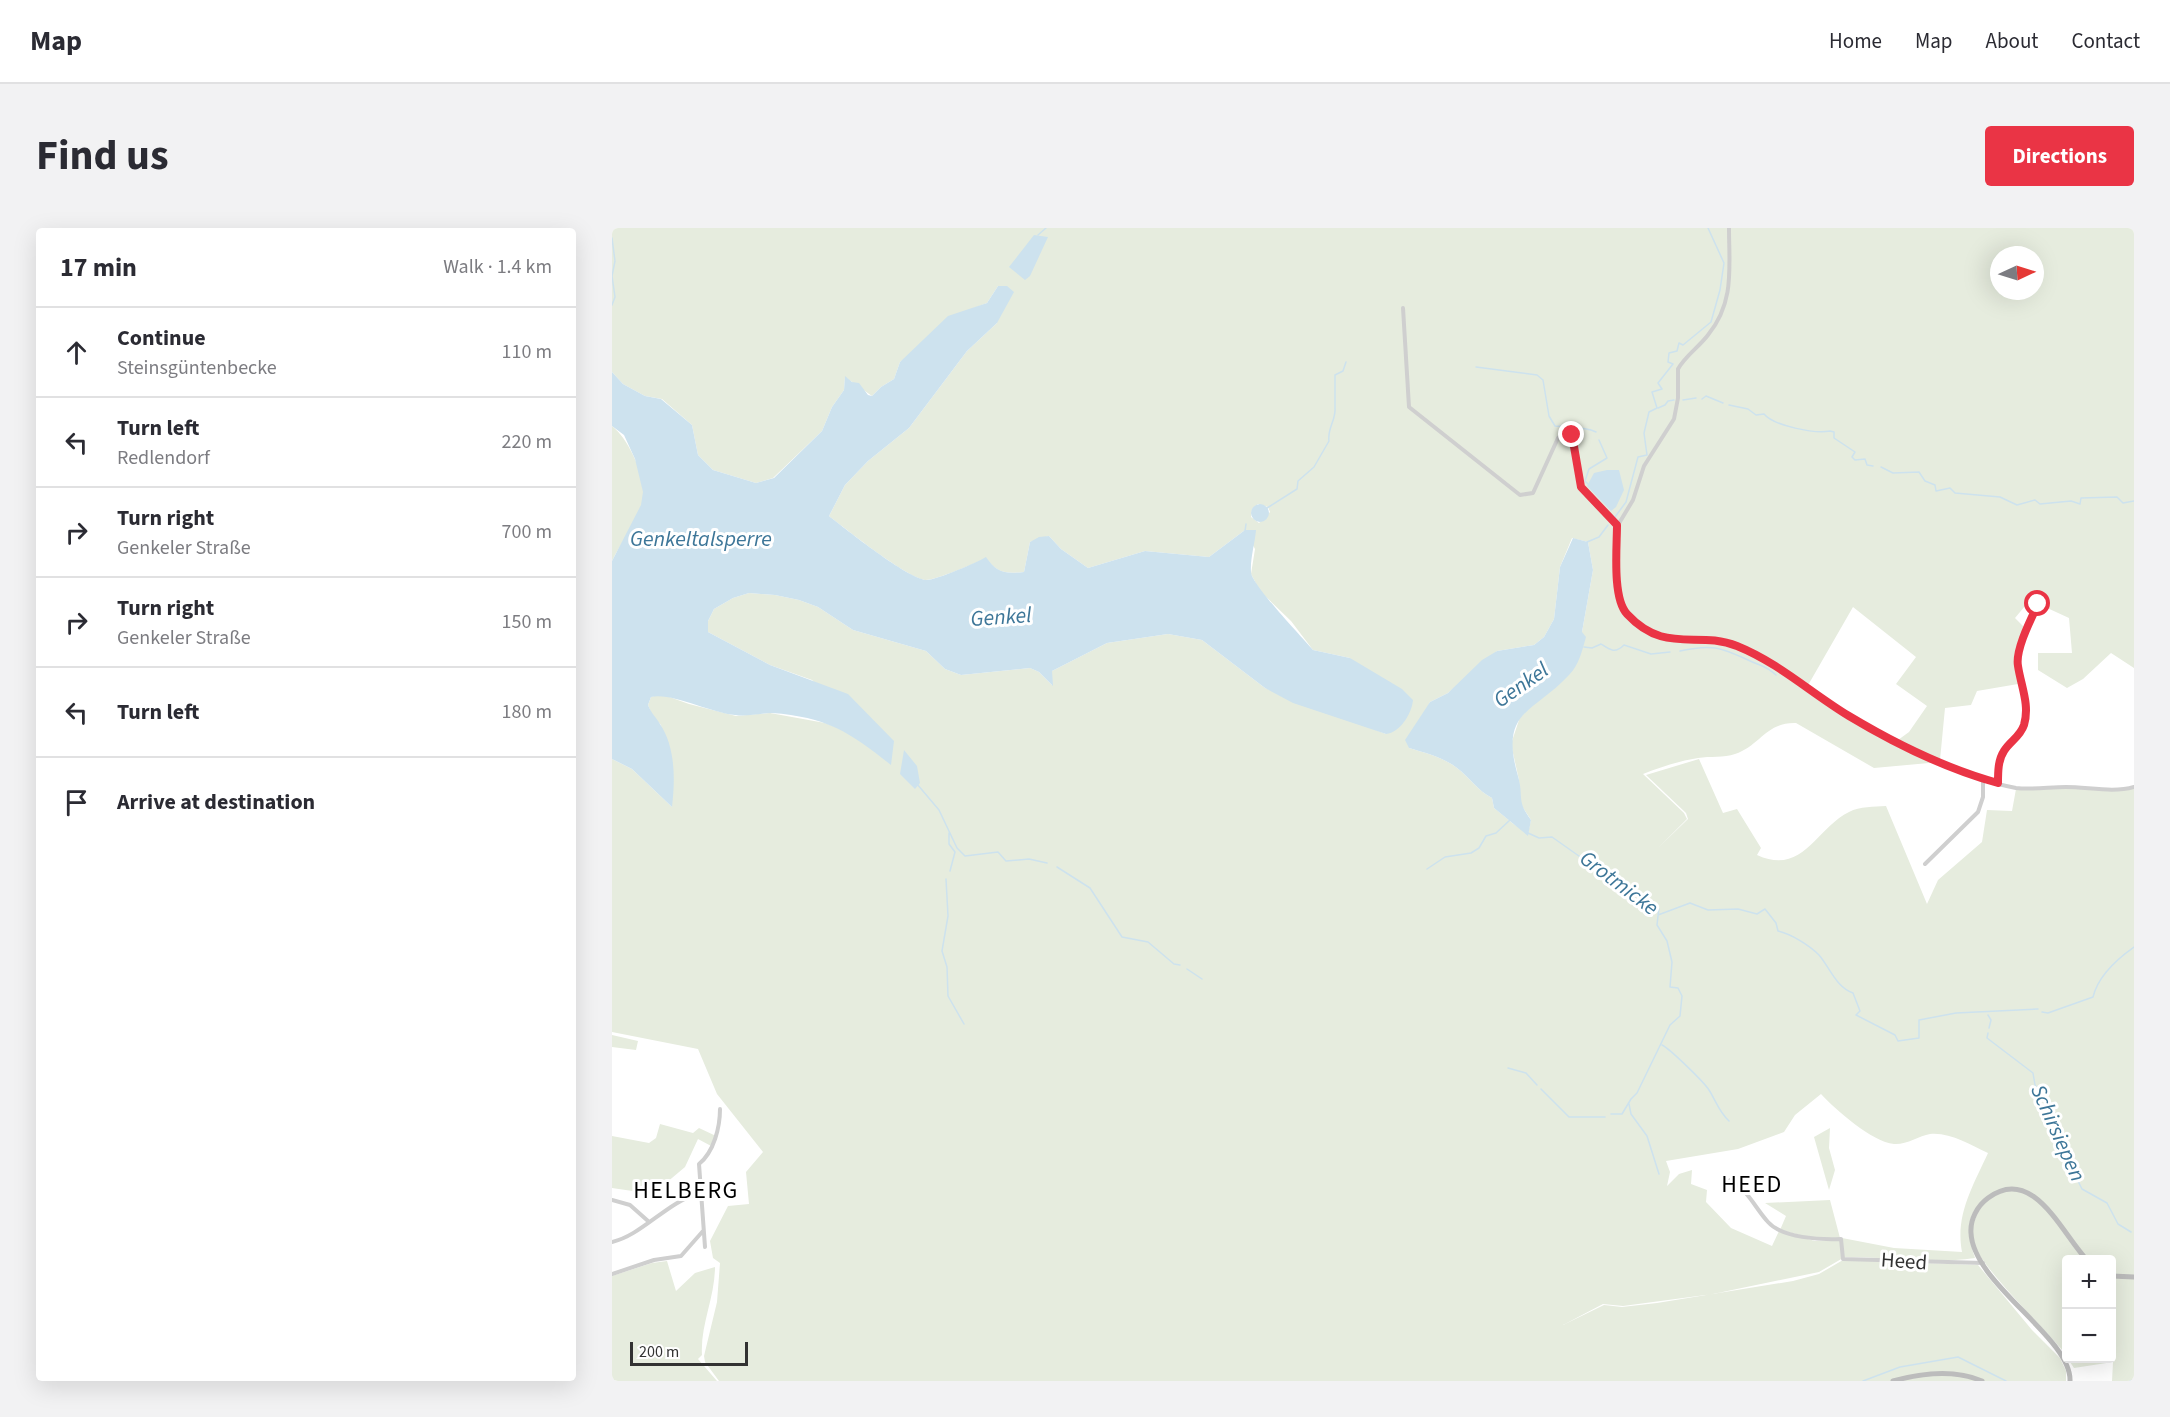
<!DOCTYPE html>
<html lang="en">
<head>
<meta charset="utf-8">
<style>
	:root { --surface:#fff; --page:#f2f2f3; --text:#2b2b33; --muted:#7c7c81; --line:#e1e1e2; --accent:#ea3445 }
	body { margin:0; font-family:"Source Sans 3",sans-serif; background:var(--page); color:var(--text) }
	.controls { position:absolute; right:18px; bottom:18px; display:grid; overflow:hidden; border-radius:6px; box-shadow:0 6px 24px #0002 }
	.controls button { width:54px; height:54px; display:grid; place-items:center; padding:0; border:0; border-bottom:2px solid var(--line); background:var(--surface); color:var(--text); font:30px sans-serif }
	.compass { position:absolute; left:1378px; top:18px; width:54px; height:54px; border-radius:50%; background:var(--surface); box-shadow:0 6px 24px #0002; rotate:86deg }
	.scale { position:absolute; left:18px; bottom:15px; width:118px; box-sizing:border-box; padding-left:6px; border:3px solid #323232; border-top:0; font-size:16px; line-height:21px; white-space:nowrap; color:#323232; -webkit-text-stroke:4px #fff; paint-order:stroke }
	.stop { position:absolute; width:18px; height:18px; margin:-14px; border:4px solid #ea3445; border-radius:50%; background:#fff }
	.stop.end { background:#ea3445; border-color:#fff; box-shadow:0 2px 6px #0008 }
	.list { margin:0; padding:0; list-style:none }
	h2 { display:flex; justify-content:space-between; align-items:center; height:78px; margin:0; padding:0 24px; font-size:26px }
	h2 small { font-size:20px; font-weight:400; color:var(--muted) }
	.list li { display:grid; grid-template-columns:39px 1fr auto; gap:18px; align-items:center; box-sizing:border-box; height:90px; padding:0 24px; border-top:2px solid var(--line) }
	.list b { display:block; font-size:22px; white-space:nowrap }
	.list p { margin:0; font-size:20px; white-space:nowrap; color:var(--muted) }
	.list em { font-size:20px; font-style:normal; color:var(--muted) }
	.icon { flex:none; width:33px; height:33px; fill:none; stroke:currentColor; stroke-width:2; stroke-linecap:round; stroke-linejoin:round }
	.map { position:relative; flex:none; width:1522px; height:1153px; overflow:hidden; border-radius:6px }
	header { display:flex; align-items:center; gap:36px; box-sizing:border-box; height:84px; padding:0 30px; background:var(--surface); border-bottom:2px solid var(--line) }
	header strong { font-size:28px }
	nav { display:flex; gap:33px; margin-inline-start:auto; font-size:21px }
	.intro { display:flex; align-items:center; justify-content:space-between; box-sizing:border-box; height:144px; padding:0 36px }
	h1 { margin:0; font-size:42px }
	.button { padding:15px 27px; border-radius:6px; background:var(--accent); color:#fff; font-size:21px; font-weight:700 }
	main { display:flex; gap:36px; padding:0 36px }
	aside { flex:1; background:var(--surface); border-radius:6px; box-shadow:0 6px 24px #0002 }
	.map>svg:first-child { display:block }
	.green { fill:#e6ecde; fill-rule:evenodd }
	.water { fill:#cde2ee }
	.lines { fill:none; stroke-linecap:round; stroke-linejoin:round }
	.stream { stroke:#cde2ee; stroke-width:1.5 }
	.street { stroke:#cfcfcf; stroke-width:4 }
	.secondary { stroke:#bcbcbc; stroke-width:5 }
	.route { stroke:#ea3445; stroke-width:8 }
	.labels { text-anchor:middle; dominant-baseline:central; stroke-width:6; stroke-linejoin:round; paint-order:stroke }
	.street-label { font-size:21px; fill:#323232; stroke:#fff }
	.water-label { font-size:22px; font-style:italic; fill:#3d7698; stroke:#fff }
	.quarter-label { font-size:24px; letter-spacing:1.5px; fill:#000; stroke:#fff }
</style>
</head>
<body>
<header>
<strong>Map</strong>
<nav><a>Home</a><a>Map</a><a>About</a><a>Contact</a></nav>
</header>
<div class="intro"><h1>Find us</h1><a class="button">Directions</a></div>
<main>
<aside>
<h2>17 min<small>Walk · 1.4 km</small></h2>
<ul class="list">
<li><svg class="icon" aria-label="ahead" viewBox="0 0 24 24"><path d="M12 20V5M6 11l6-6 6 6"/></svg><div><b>Continue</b><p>Steinsgüntenbecke</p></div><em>110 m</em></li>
<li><svg class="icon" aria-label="left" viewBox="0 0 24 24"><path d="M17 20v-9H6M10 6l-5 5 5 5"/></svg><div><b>Turn left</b><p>Redlendorf</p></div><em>220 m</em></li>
<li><svg class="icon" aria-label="right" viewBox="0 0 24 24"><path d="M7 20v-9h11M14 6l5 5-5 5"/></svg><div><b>Turn right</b><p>Genkeler Straße</p></div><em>700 m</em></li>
<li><svg class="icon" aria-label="right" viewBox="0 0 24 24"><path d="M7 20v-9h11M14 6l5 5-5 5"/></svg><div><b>Turn right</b><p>Genkeler Straße</p></div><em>150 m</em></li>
<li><svg class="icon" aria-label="left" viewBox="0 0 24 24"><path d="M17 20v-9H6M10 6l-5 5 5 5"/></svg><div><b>Turn left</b></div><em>180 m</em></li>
<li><svg class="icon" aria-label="arrive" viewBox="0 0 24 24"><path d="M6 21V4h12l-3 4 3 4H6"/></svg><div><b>Arrive at destination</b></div></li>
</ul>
</aside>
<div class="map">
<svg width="1522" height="1153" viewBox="0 0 1522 1153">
	<rect width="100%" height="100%" fill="#fff"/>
	<path class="green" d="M 0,0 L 1522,0 L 1522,440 L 1499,425 L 1471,451 L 1455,460 L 1426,442 L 1426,425 L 1460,425 L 1457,390 L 1418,372 L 1403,390 L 1414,401 L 1405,436 L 1406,456 L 1365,463 L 1359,477 L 1333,480 L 1328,532 L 1286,512 L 1297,504 L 1315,478 L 1284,456 L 1304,429 L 1241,379 L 1195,459 L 1236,488 L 1328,534 L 1262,540 L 1184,495 C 1154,494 1149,517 1123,526 C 1112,530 1098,528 1086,530 C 1067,533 1049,539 1031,546 L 1072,585 L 1075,591 L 1047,619 L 1076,591 L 1074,585 L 1034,547 L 1087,531 L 1111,585 L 1125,581 L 1149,620 L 1145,627 C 1191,648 1203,601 1237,584 C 1248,578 1262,579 1274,578 L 1315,676 L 1326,652 L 1370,614 L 1375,582 L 1400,583 L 1404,561 L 1522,560 L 1522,1153 L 1500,1153 L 1501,1134 L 1462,1140 L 1456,1131 L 1500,1130 L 1500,1032 L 1454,1032 L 1454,1127 C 1437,1104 1363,1035 1360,1010 C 1359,993 1368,981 1377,967 C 1353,985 1354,1004 1363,1030 C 1319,1036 1276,1029 1232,1029 L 1230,1010 L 1282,1020 L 1350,1024 C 1343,987 1361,958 1376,925 C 1358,917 1338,904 1318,906 C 1307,908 1294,917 1282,916 C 1260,914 1224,882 1209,866 L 1183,887 L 1172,904 L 1126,921 L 1054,933 L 1058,944 L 1055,958 L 1067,946 L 1080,942 L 1079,956 L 1095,962 L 1094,974 L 1119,1000 L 1160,1018 L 1167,1003 L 1203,1013 L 1228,1012 L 1231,1030 L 1207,1044 L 1101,1066 L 1011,1078 L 991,1076 L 951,1097 L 992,1077 L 1010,1079 L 1045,1075 L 1181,1053 L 1207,1046 L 1231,1032 L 1366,1037 L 1420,1102 L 1448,1130 L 1454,1143 L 1454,1153 L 107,1153 L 93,1134 L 92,1128 L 105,1074 L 108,1035 L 101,1030 L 98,1013 L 116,978 L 137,976 L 134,944 L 151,924 L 105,866 L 86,821 L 0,804 L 0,531 L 20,541 L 60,579 L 49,497 L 41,489 L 36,477 L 39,469 L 49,466 L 77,476 L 124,488 L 158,485 L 213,495 L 237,504 L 279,536 L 200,452 L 158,437 L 96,404 L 96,393 L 102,381 L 121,370 L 137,365 L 163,367 L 187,372 L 206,379 L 241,402 L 314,423 L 333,441 L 349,447 L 418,440 L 427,444 L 440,457 L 440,443 L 495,415 L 556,406 L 590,412 L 653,460 L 774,506 L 738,430 L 701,422 L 679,393 L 648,363 L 639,346 L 643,321 L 633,302 L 597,329 L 533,323 L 476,340 L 449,321 L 437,308 L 418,314 L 412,344 C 394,346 385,345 374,330 C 365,335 321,353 313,352 C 294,349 235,302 217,288 L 233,257 L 256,233 L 297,200 L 355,123 L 385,95 L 386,58 L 375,75 L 362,80 L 288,134 L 282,151 L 269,159 L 260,168 L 233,149 L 232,162 L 220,179 L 210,203 L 161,250 L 144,255 L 101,242 L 86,227 L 80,197 L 50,171 L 33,168 L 11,156 L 0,144 ZM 1387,27 L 1423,27 L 1423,63 L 1387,63 ZM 646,276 L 656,279 L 658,284 L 647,295 L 639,289 L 640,281 ZM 960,310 L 976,314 L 981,342 L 970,404 L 924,474 L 908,489 L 899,516 L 907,552 L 908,575 L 919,592 L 916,605 C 902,598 894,589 882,580 L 880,570 C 866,563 857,549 845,540 C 831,529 813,525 797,520 L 818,474 L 836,465 L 885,423 L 922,417 L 932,409 L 942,391 L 948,339 Z
		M 0,198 C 18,212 38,256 29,279 C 22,297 9,315 0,333 Z
		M 0,807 L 26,813 L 24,822 L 0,819 Z
		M 48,896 L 81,905 L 87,900 L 104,908 L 101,919 L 86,911 L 73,939 L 41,966 L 0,960 L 0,908 L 37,915 L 44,910 Z
		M 1218,900 L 1217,920 L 1223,942 L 1217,962 L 1202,909 Z
		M 1218,972 L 1228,1010 L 1204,1011 L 1168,1002 L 1174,988 L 1153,975 Z
		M 55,1033 L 64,1063 L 83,1045 L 103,1039 C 103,1069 88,1098 90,1127 L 86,1131 L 105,1153 L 0,1153 L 0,1048 L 40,1035 Z"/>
	<path class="water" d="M 422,7 L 436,9 L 418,48 L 413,52 L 397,39 Z
		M 386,58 L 395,58 L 402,64 L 385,95 L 355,123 L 297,200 L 256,233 L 233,257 L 217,288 C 235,302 295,350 314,352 C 322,353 366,334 374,329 C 385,345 393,346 412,344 L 418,314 L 427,309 L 437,308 L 449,321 L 476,340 L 533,323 L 597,329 L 633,302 L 644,302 C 643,315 638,331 639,344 C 639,356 690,409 701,422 L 738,430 L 790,461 L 801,472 C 800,485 788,505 774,506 L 681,475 L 653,460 L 590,412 L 556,406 L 495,415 L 440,443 L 441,458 L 427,444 L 418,440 L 349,447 L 333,441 L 314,423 L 241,402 L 206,379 L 187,372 L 163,367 L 137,365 L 121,370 L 102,381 L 96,393 L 96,404 L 158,437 L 236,466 L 282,513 L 279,537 C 238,504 214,489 160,485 C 148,485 135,489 123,487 C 99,485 59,464 39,469 L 36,477 C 39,485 44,489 48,496 C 64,520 63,553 60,579 L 20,541 L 0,531 L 0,333 L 29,277 L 31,264 L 23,231 L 12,207 L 0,198 L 0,144 L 11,156 L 33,168 L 49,171 L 80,197 L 86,227 L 101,242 L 144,255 L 162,250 L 210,203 L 220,179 L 232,162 L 233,148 L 240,154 L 247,155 L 256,167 L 260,168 L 269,159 L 282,151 L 288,134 L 336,88 L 375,75 Z
		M 995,242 L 1007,242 L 1012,262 L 1004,279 L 999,283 L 975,258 L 982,245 Z
		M639 285a9 9 0 1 1 18 0a9 9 0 1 1-18 0Z
		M 961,310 L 976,314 L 981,342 L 970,404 L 974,409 C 970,423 967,437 957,447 C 921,486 887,482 906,548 C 912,569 904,572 919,592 L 916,608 L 882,580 L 880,570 C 866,563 857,549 845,540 C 831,529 813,525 797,520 L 793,512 L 818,474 L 836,465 L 870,432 L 885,423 L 922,417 L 932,409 L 942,391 L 948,339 Z
		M 292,522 L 305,538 L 308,555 L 303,561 L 288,546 Z"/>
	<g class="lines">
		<path class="stream" d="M 426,7 L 434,0
			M 0,10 L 3,33 L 0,48 L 3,69 L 0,77
			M 864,139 L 925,147 L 931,152 L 937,188 L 943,198 C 958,200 971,198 984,204
			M 1090,171 L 1094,168 L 1111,175
			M 1071,172 L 1084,170
			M 1117,177 L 1136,181 L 1144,187 L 1152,186 C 1162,198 1203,206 1218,203 L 1222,204 L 1222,210 L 1243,224 L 1240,229 L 1243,232 L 1253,231 L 1255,237 L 1261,238
			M 1046,180 L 1053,177 L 1056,173 L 1062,172
			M 1269,239 L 1281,245 L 1307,244 L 1313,253 L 1323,257 L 1324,263 L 1338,260 L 1343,265 L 1388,269 L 1405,277 L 1423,272 L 1428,276 L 1459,273 L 1468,276 L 1469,270 L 1505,269 L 1511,275 L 1522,273
			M 976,256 L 973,253 L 977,241 L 995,230 L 987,212
			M 655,280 L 685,261 L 686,253 L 702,239 L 717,213 C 715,201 724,192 723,180 C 723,169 723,159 723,147 L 731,143 L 734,134
			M 1003,289 L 1014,274 L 1026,229 L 1035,227 L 1032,205 L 1037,184 L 1045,180 L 1040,164 L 1050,161 L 1046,155 L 1061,136 L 1056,134 L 1057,125 L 1065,123 L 1067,115 L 1071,117 L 1099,94 L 1108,62 L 1112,35 L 1096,0
			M 633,303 L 634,296
			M 975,314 L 987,309 L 996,297
			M 972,419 L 980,420 L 989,416 C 998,422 1003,426 1012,417 L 1039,426 L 1058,424
			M 1068,423 C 1099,416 1108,419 1136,432 C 1148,438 1153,437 1164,447
			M 305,556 L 327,582 L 345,620 L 353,628 L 386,624 L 394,633 L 417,631 L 435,635
			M 337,605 L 337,616 L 343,624 L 338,643
			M 916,605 L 927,610 L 940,609 L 974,633 L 997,644 L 1009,659 L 1014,659 L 1020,666 L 1025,667 L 1027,673 L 1032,673 L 1035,680 L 1047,681 L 1046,687 L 1078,675 L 1096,682 L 1126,681 L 1145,686 L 1153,681 L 1164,695 L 1166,703 C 1179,706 1197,717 1207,727 C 1218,740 1224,759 1241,765 L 1248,783 L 1244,787 L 1283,807 L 1286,813 L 1307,810 L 1307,792 L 1344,785 L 1426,781
			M 445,639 L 478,660 L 510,709 L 536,714 L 562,736 L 568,737
			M 815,641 L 833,629 L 859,625 L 867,620 L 874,608 L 884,605 L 898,592
			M 334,651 L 336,688 L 330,723 L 335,739 L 336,768 L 352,796
			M 575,741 L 590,751
			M 1430,784 L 1436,785 L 1481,769 C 1486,748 1505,731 1522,719
			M 1376,787 L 1379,792 L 1377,800
			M 1376,805 L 1375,810 L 1421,845 L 1423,857 L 1442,883 L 1449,911 L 1454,914 L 1462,945 L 1470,961 L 1495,975 L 1506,996 L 1519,1004
			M 1050,817 C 1057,820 1092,854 1097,862 C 1104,873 1107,884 1117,893
			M 896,840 L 914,845 L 925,857
			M 929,861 L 957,889 L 993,889
			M 1017,876 L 1019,886 L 1035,908 L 1047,946
			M 999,886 L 1010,886 L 1019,871 L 1025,865 L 1058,797 L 1068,788 L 1070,768 L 1066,760 L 1058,759 L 1060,734 L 1055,713 L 1045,697 L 1046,688
			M 1251,1153 L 1288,1139 L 1346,1129 L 1394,1153
			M 1518,1153 L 1522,1152"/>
		<path class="street" d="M 791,80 L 797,179 L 908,267 L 921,265 L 946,210 L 954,205 L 960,207 L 965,226 L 969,259 L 1006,297
			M 1006,297 C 1005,319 999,371 1015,386 C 1055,427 1084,401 1125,418 C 1167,435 1199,465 1237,488 C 1284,516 1350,550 1404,560 C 1420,562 1438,559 1454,559 C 1476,559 1501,565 1522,559
			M 1006,297 L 1021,272 L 1032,238 L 1062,191 L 1066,170 L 1066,141 C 1073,128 1087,119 1096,107 C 1123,74 1117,39 1117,0
			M 1386,555 C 1386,544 1386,532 1392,523 C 1398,513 1408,509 1412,497 C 1418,477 1409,458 1406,438 C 1403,422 1419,391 1426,377
			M 1313,636 L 1366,584 L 1371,569 L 1371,551
			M 1118,952 C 1137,963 1143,980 1156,994 C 1170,1010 1209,1012 1229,1011 L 1231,1031 L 1371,1035
			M 0,972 L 18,977 L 36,993
			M 0,1014 C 30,1007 54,975 87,965
			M 93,1019 L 87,936 C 102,924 108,899 108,881
			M 0,1046 L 42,1032 L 69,1028 L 91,1003"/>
		<path class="secondary" d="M 1500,1048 L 1522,1049
			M 1281,1153 C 1310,1145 1342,1141 1370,1153
			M 1458,1153 C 1460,1110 1361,1056 1359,1005 C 1358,992 1365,978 1376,970 C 1421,936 1450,1006 1475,1032"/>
	</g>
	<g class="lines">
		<path class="route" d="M 960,207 L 969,259 L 1005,297 C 1005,319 1000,370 1015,386 C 1053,427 1085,402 1125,418 C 1167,435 1199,465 1237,488 C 1282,515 1335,541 1386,555 C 1386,544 1386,532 1392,523 C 1398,513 1408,509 1412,497 C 1418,477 1409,458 1406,438 C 1403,422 1419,391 1426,376"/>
	</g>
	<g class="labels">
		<g class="street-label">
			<text transform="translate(1292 1033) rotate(4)">Heed</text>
		</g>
		<g class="water-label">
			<text x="89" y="311">Genkeltalsperre</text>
			<text transform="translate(389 389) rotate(-4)">Genkel</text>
			<text transform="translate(909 457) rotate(-35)">Genkel</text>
			<text transform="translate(1007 655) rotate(37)">Grotmicke</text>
			<text transform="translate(1446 905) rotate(66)">Schirsiepen</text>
		</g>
		<g class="quarter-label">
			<text x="1140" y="956">HEED</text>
			<text x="74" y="962">HELBERG</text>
		</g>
	</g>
</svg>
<div class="controls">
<button>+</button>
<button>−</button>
</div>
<svg class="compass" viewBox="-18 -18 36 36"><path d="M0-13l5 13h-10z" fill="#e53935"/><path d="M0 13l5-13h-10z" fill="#7c7c81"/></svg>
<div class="scale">200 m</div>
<div class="stop" style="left:1426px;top:376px"></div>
<div class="stop end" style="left:960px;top:207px"></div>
</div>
</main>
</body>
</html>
